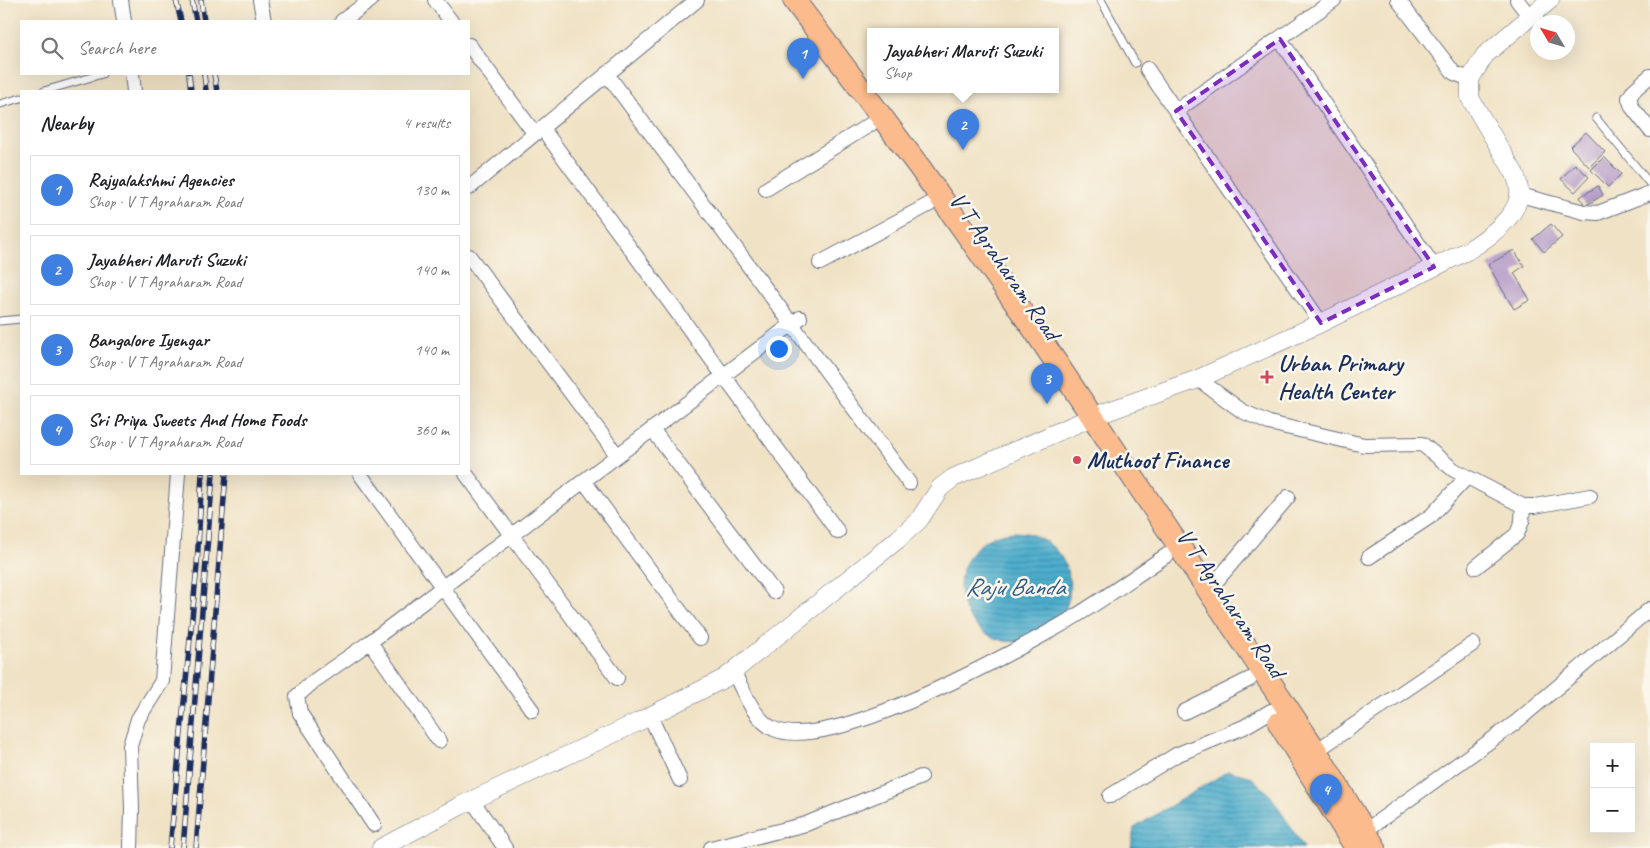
<!DOCTYPE html>
<html lang="en">
<head>
<meta charset="utf-8">
<style>
	:root { --surface:#fff; --page:#f6f6f6; --text:#202124; --muted:#757577; --line:#e0e0e0; --accent:#0f766e }
	body { margin:0; font-family:Caveat,sans-serif; background:var(--page); color:var(--text) }
	.controls { position:absolute; right:15px; bottom:15px; display:grid; overflow:hidden; border-radius:0px; box-shadow:0 5px 20px #0002 }
	.controls button { width:45px; height:45px; display:grid; place-items:center; padding:0; border:0; border-bottom:1px solid var(--line); background:var(--surface); color:var(--text); font:25px sans-serif }
	.compass { position:absolute; left:1530px; top:15px; width:45px; height:45px; border-radius:50%; background:var(--surface); box-shadow:0 5px 20px #0002; rotate:308deg }
	.you { position:absolute; left:778px; top:348px; width:18px; height:18px; margin:-12px; border:4px solid #fff; border-radius:50%; background:#1a73e8; box-shadow:0 0 0 8px #1a73e833 }
	.badge { display:grid; place-items:center; width:32px; height:32px; border-radius:50%; background:var(--accent); color:#fff; font-size:16px; font-weight:700 }
	.pin { position:absolute; translate:-50% -41px; filter:drop-shadow(0 1px 2px #0008) }
	.pin::after { content:''; position:absolute; top:26px; width:18px; height:15px; background:inherit; clip-path:polygon(0 0,100% 0,50% 100%) }
	.popup { position:absolute; left:867px; top:28px; width:192px; height:65px; box-sizing:border-box; display:grid; place-content:center; border-radius:0px; background:var(--surface); filter:drop-shadow(0 1px 4px #0005); font-size:16px; white-space:nowrap; color:var(--muted) }
	.popup b { font-size:19px; color:var(--text) }
	.popup::after { content:''; position:absolute; left:50%; top:100%; margin-left:-10px; border:10px solid transparent; border-top-color:var(--surface) }
	.list { margin:0; padding:0; list-style:none }
	h2 { display:flex; justify-content:space-between; align-items:center; height:65px; margin:0; padding:0 20px; font-size:21px }
	h2 small { font-size:16px; font-weight:400; color:var(--muted) }
	.list li { display:grid; grid-template-columns:32px 1fr auto; gap:15px; align-items:center; box-sizing:border-box; height:70px; margin:0 10px 10px; padding:0 10px; border:1px solid var(--line); border-radius:0px }
	.list b { display:block; font-size:19px; white-space:nowrap }
	.list p { margin:0; font-size:16px; white-space:nowrap; color:var(--muted) }
	.list em { font-size:16px; font-style:normal; color:var(--muted) }
	.icon { flex:none; width:28px; height:28px; fill:none; stroke:currentColor; stroke-width:2; stroke-linecap:round; stroke-linejoin:round }
	.map { position:relative; flex:none; width:1650px; height:848px; overflow:hidden }
	.search { position:absolute; background:var(--surface); box-shadow:0 5px 20px #0002; left:20px; top:20px; width:450px; height:55px; display:flex; align-items:center; gap:12px; box-sizing:border-box; padding:0 18px; border-radius:0px; color:var(--muted); font-size:19px }
	.panel { position:absolute; background:var(--surface); box-shadow:0 5px 20px #0002; left:20px; top:90px; width:450px; height:385px; border-radius:0px }
	.map>svg:first-child { display:block }
	.water { fill:url(#water-rules); stroke:#346e95 }
	.building { fill:#b299c7 }
	.lines { fill:none; stroke-linecap:round; stroke-linejoin:round }
	.service-casing { stroke:#666e82; stroke-width:9 }
	.minor-casing { stroke:#666e82; stroke-width:16 }
	.tertiary-casing { stroke:#666e82; stroke-width:19 }
	.primary-casing { stroke:#666e82; stroke-width:24 }
	.service { stroke:#fff; stroke-width:7 }
	.minor { stroke:#fff; stroke-width:14 }
	.tertiary { stroke:#fff; stroke-width:18 }
	.primary { stroke:#fbbb8c; stroke-width:22 }
	.rail-casing { stroke:#1b2f5e; stroke-width:5.5 }
	.rail { stroke:#fbf7ec; stroke-width:4; stroke-dasharray:11; stroke-linecap:butt }
	.marked { fill:#7b2cbf; fill-opacity:0.2; stroke:#7b2cbf; stroke-width:4; stroke-dasharray:10 6; stroke-linejoin:round }
	.poi-dot { fill:#d1495b; stroke:#fbf7ec; stroke-width:2 }
	.labels { text-anchor:middle; dominant-baseline:central; stroke-width:5; stroke-linejoin:round; paint-order:stroke }
	.street-label { font-size:24px; fill:#1b2f5e; stroke:#fbf7ec }
	.poi-label { font-size:24px; font-weight:bold; fill:#1b2f5e; stroke:#fbf7ec; text-anchor:start }
	.water-label { font-size:25px; font-style:italic; fill:#2c5b84; stroke:#fbf7ec }
</style>
</head>
<body>
<div class="map">
<svg width="1650" height="848" viewBox="0 0 1650 848">
	<defs>
		<pattern id="water-rules" width="6" height="5" patternUnits="userSpaceOnUse" patternTransform="scale(1.25)"><rect width="6" height="5" fill="#4dadcc"/><path d="M0 2.5h6" fill="none" stroke="#3f8da9"/></pattern>
	</defs>
	<rect width="100%" height="100%" fill="#fbf7ec"/>
	<filter id="ink" filterUnits="userSpaceOnUse"><feTurbulence type="fractalNoise" baseFrequency=".02" numOctaves="2"/><feDisplacementMap in="SourceGraphic" scale="10" xChannelSelector="R" yChannelSelector="G"/><feConvolveMatrix kernelMatrix="1 2 1 2 8 2 1 2 1" color-interpolation-filters="sRGB"/></filter>
	<filter id="wash" filterUnits="userSpaceOnUse"><feTurbulence type="fractalNoise" baseFrequency=".0096" numOctaves="4" result="noise"/><feDisplacementMap in="SourceGraphic" scale="20" xChannelSelector="R" yChannelSelector="G"/><feGaussianBlur stdDeviation="1.12" result="paint"/><feColorMatrix in="noise" values="0 0 0 0 0 0 0 0 0 0 0 0 0 0 0 0 0 1.4 0 .05"/><feComposite in="paint" operator="in"/></filter>
	<g filter="url(#wash)">
		<rect width="100%" height="100%" fill="#f0e2c5"/>
		<path class="water" d="M960 587a55 55 0 1 1 110 0a55 55 0 1 1-110 0Z
			M 1228,771 L 1250,776 L 1271,796 L 1304,848 L 1131,848 L 1134,828 Z"/>
		<g id="blocks">
			<path class="building" d="M 1586,132 L 1605,152 L 1589,167 L 1570,147 Z
				M 1604,157 L 1621,174 L 1608,187 L 1591,170 Z
				M 1575,164 L 1589,177 L 1575,192 L 1561,179 Z
				M 1598,186 L 1603,195 L 1585,206 L 1580,197 Z
				M 1551,224 L 1562,237 L 1544,252 L 1533,239 Z
				M 1514,250 L 1524,266 L 1514,273 L 1530,300 L 1514,309 L 1488,265 Z"/>
		</g>
	</g>
	<g filter="url(#ink)">
		<use href="#blocks" fill-opacity="0" stroke="#666e82" stroke-width="1"/>
		<g class="lines">
			<defs>
				<path id="service" d="M 1101,0 L 1135,63
					M 44,91 L 102,74
					M 0,104 L 21,98
					M 1596,118 L 1650,184
					M 0,321 L 21,319"/>
				<path id="minor" d="M 121,0 L 124,21
					M 260,0 L 264,21
					M 435,0 L 451,21
					M 1398,0 L 1454,73 L 1470,79
					M 1517,0 L 1530,17
					M 342,21 L 371,0
					M 1280,39 L 1434,267
					M 469,45 L 535,134
					M 1147,69 L 1321,323
					M 132,74 L 134,91
					M 607,74 L 909,483
					M 1650,76 L 1634,90 L 1629,98 L 1632,107 L 1650,130
					M 1176,111 L 1334,0
					M 542,128 L 838,532
					M 469,188 L 697,0
					M 766,189 L 871,124
					M 1520,195 L 1584,212 L 1598,213 L 1650,193
					M 469,256 L 617,455
					M 820,263 L 930,204
					M 1198,379 L 1242,411 L 1269,423 L 1364,445 L 1422,444 L 1454,470 L 1523,506 L 1535,506 L 1590,496
					M 652,429 L 774,592
					M 360,474 L 532,710
					M 466,474 L 617,678
					M 584,481 L 700,638
					M 1369,557 L 1431,516 L 1467,477
					M 1476,567 L 1517,534 L 1522,521 L 1523,506
					M 1208,591 L 1288,497
					M 370,642 L 800,318
					M 733,671 C 744,691 753,719 774,729 C 829,753 1000,659 1052,630 C 1092,608 1129,580 1167,555
					M 1184,712 L 1250,679
					M 650,716 L 680,780
					M 1316,751 L 1473,644
					M 1110,796 L 1176,755 L 1244,727 L 1271,711
					M 472,800 L 505,848
					M 374,825 L 300,713 L 297,696 L 314,681 L 370,642 L 439,741
					M 1365,831 L 1515,723 L 1650,609
					M 131,848 L 132,809 L 130,746 L 138,719 L 162,681 L 178,474
					M 711,848 L 806,824 L 921,777"/>
				<path id="tertiary" d="M 381,848 L 460,806 L 638,722 L 725,678 L 897,540 L 919,520 L 940,488 L 953,478 L 1092,417 L 1198,379 L 1321,323 L 1467,251 C 1485,240 1518,217 1519,194 C 1520,187 1517,180 1515,174 L 1470,98 L 1470,79 L 1485,55 L 1550,0"/>
				<path id="primary" d="M 794,0 L 920,168 L 1033,328 L 1316,751 L 1375,848
					M 1279,723 L 1356,848"/>
			</defs>
			<use href="#service" class="service-casing"/>
			<use href="#minor" class="minor-casing"/>
			<use href="#tertiary" class="tertiary-casing"/>
			<use href="#primary" class="primary-casing"/>
			<use href="#service" class="service"/>
			<use href="#minor" class="minor"/>
			<use href="#tertiary" class="tertiary"/>
			<use href="#primary" class="primary"/>
			<defs>
				<path id="rail" d="M 176,0 L 181,21
					M 192,0 L 196,21
					M 201,0 L 204,21
					M 189,74 L 191,91
					M 204,74 L 206,91
					M 214,74 L 217,91
					M 170,848 L 197,566 L 202,474
					M 183,848 L 213,474
					M 196,848 L 226,474"/>
			</defs>
			<use href="#rail" class="rail-casing"/>
			<use href="#rail" class="rail"/>
		</g>
	</g>
	<path class="marked" d="M 1280,39 L 1434,267 L 1321,323 L 1176,111 Z"/>
	<g class="poi-dot">
		<path d="M1264.5 369.5h5v5h5v5h-5v5h-5v-5h-5v-5h5z"/>
		<circle cx="1077" cy="460" r="5"/>
	</g>
	<g class="labels">
		<g class="street-label">
			<text transform="translate(1005 266) rotate(55)">V T Agraharam Road</text>
			<text transform="translate(1231 603) rotate(56)">V T Agraharam Road</text>
		</g>
		<g class="poi-label">
			<text x="1278" y="363">Urban Primary<tspan x="1278" dy="28">Health Center</tspan></text>
			<text x="1087" y="460">Muthoot Finance</text>
		</g>
		<g class="water-label">
			<text x="1015" y="587">Raju Banda</text>
		</g>
	</g>
</svg>
<div class="controls">
<button>+</button>
<button>−</button>
</div>
<svg class="compass" viewBox="-18 -18 36 36"><path d="M0-13l5 13h-10z" fill="#e53935"/><path d="M0 13l5-13h-10z" fill="#757577"/></svg>
<div class="you"></div>
<div class="pin badge" style="left:803px;top:79px;background:#3f7fe0">1</div>
<div class="pin badge" style="left:963px;top:150px;background:#3f7fe0">2</div>
<div class="popup"><b>Jayabheri Maruti Suzuki</b>Shop</div>
<div class="pin badge" style="left:1047px;top:404px;background:#3f7fe0">3</div>
<div class="pin badge" style="left:1326px;top:815px;background:#3f7fe0">4</div>
<div class="search"><svg class="icon" aria-label="search" viewBox="0 0 24 24"><circle cx="10" cy="10" r="6"/><path d="M15 15l6 6"/></svg>Search here</div>
<section class="panel">
<h2>Nearby<small>4 results</small></h2>
<ul class="list">
<li><span class="badge" style="background:#3f7fe0">1</span><div><b>Rajyalakshmi Agencies</b><p>Shop · V T Agraharam Road</p></div><em>130 m</em></li>
<li><span class="badge" style="background:#3f7fe0">2</span><div><b>Jayabheri Maruti Suzuki</b><p>Shop · V T Agraharam Road</p></div><em>140 m</em></li>
<li><span class="badge" style="background:#3f7fe0">3</span><div><b>Bangalore Iyengar</b><p>Shop · V T Agraharam Road</p></div><em>140 m</em></li>
<li><span class="badge" style="background:#3f7fe0">4</span><div><b>Sri Priya Sweets And Home Foods</b><p>Shop · V T Agraharam Road</p></div><em>360 m</em></li>
</ul>
</section>
</div>
</body>
</html>
